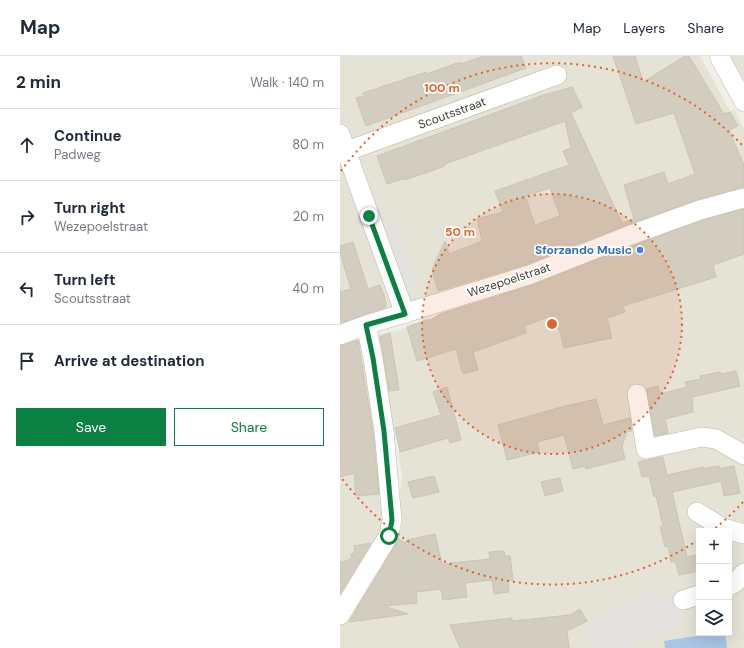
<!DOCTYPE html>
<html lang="en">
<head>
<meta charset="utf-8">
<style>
	:root { --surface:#fff; --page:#f2f2f3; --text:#1f2937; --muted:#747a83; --line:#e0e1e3; --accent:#0b8043 }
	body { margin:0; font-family:"DM Sans",sans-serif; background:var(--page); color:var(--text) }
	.controls { position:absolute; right:12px; bottom:12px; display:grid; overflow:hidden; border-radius:0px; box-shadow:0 4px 16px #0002 }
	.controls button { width:36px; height:36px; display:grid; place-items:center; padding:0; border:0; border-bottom:1px solid var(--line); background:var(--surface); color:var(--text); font:20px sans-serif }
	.stop { position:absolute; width:12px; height:12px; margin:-9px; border:3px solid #0b8043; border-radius:50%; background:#fff }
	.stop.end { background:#0b8043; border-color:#fff; box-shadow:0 1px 4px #0008 }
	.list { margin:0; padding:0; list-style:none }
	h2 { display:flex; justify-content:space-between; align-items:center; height:52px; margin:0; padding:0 16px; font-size:17px }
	h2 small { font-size:13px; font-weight:400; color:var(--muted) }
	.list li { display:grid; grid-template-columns:26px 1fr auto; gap:12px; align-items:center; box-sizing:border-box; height:72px; padding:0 16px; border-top:1px solid var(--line) }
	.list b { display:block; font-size:15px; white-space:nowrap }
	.list p { margin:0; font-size:13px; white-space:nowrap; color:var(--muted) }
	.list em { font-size:13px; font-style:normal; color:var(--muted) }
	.actions { display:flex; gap:8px; padding:12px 16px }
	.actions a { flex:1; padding:9px 0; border:1px solid var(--accent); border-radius:0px; text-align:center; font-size:14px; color:var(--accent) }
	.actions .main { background:var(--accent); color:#fff }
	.icon { flex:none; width:22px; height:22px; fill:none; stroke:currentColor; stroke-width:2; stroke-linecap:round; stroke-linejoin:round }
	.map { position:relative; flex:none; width:404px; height:592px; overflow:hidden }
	header { display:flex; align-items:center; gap:24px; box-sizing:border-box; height:56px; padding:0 20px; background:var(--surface); border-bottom:1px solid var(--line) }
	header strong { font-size:19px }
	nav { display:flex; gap:22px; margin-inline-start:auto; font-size:14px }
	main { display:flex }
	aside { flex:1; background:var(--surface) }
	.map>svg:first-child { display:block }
	.residential { fill:#e5e2d6; fill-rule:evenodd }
	.parking { fill:#e3e2de }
	.water { fill:#aac5e7 }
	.building { fill:#d2cdbe; stroke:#cbc5b2; fill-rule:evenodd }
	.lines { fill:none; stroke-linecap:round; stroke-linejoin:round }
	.minor-casing { stroke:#bcb8ab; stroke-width:20 }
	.minor { stroke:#fff; stroke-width:19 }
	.route { stroke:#0b8043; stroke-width:5 }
	.ring { fill:none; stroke:#e1632f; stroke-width:2; stroke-dasharray:2 4 }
	.shop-dot { fill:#3f7fe0; stroke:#fff; stroke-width:1.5 }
	.labels { text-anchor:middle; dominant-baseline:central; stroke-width:3.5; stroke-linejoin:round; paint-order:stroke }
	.street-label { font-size:12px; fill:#444037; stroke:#fff }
	.shop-label { font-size:12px; font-weight:bold; fill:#366cbe; stroke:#fff; text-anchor:end }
	.centre { fill:#e1632f; stroke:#fff; stroke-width:2 }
	.ring-label { font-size:12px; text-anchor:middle; font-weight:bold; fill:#e1632f; stroke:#fff; stroke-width:3.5; stroke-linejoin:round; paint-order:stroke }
</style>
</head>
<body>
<header>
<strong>Map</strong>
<nav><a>Map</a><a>Layers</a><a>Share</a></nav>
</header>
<main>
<aside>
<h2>2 min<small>Walk · 140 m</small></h2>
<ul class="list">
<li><svg class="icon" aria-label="ahead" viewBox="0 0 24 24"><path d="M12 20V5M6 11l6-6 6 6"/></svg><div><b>Continue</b><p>Padweg</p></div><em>80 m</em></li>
<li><svg class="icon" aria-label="right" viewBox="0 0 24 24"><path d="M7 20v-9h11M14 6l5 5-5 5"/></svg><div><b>Turn right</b><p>Wezepoelstraat</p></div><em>20 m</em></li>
<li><svg class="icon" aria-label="left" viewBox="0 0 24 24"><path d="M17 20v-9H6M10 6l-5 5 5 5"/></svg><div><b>Turn left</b><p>Scoutsstraat</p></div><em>40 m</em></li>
<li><svg class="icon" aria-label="arrive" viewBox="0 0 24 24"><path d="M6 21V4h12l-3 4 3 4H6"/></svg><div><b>Arrive at destination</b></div></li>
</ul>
<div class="actions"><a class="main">Save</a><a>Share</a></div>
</aside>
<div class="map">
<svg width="404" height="592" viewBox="0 0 404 592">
	<rect width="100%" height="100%" fill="#f1f0e7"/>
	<path class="residential" d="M 0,0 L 360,0 L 390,55 L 394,53 L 404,73 L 404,128 L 0,271 Z
		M 389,0 L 404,0 L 404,24 Z
		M 404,151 L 404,592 L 0,592 L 0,571 L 62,473 L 59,446 L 62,420 L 58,396 L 60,396 L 54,372 L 50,372 L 37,281 L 39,278 L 59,274 L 339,173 ZM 359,475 L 389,475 L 389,577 L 359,577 Z
		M 18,286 L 21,287 L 38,381 L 43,477 L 0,548 L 0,292 Z"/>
	<path class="parking" d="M 55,166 L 79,232 L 67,236 L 44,171 Z
		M 316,531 L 321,543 L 333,537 L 345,566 L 292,592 L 283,592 L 281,589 L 275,592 L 254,592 L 241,568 Z"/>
	<path class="water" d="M 375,577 L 385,577 L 387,592 L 325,592 L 324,585 Z"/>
	<path class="building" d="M 144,0 L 181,0 L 186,12 L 26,70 L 16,42 L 24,40 L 23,37 L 86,16 L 87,18 L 120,6 L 121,8 Z
		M 273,0 L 295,0 L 303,26 L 345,0 L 349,0 L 384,58 L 390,56 L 398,70 L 389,74 L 404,109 L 404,131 L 356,144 L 284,170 L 185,209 L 98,235 L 92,213 L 105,185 L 109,198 L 142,185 L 137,163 L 163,156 L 155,135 L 229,109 L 223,95 L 231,92 L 225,65 L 105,108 L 105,110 L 65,124 L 65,122 L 47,128 L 37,100 L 201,40 L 232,31 L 242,51 L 231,57 L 282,167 L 294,163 L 284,129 L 324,116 L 328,128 L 355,118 L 334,57 L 296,68 ZM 210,132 L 220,160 L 195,169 L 185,140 Z
		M 404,153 L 404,198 L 373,209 L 376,221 L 283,250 L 285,256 L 267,262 L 272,282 L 224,292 L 219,272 L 215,273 L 211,260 L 184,270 L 186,277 L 133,296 L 138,314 L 123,318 L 116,293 L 77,305 L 67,271 L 86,264 L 91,264 L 100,258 L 193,229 L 292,190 L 363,164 Z
		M 13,186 L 28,233 L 40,229 L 45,242 L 46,251 L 0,267 L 0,236 L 11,233 L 0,197 L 0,190 Z
		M 50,277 L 59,334 L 49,335 L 40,281 Z
		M 18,284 L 33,376 L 39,438 L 16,440 L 14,417 L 0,421 L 0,290 Z
		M 396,315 L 400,330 L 352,341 L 353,356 L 325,363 L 328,377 L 315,380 L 306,333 L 318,330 L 320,338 L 347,331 L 345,326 L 361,323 L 360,320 L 380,316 L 381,318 Z
		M 107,331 L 121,384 L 110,387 L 108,382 L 60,396 L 55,372 L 101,359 L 93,336 Z
		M 256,343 L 263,369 L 290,362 L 292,375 L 287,376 L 282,390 L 285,403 L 246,413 L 245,410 L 233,413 L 224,379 L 197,386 L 199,396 L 167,404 L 158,369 L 225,350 Z
		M 323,401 L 327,419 L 363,411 L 363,413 L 379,410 L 379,413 L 394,410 L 400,437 L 384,440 L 381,425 L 332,436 L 347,501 L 357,499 L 359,507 L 359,515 L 339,519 L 335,505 L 331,506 L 328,490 L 325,491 L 320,471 L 323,470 L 316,440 L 314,441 L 309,420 L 302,421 L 298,406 Z
		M 94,420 L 99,436 L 73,442 L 68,426 Z
		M 220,422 L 223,435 L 205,440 L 201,426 Z
		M 95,478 L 102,508 L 150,503 L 149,496 L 164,495 L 165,500 L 170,500 L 173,524 L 168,525 L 169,536 L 154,538 L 152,524 L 125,527 L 127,541 L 103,544 L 101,533 L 76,536 L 77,547 L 44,550 L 68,558 L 9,566 L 59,483 L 65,487 L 67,484 Z
		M 31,487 L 0,538 L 0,506 L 11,503 L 11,498 L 15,497 L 14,490 Z
		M 240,553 L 247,565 L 227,575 L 229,592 L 120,592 L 110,569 L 172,562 L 172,565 L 230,559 Z"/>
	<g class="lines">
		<defs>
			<path id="minor" d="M 379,0 L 404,46
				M 0,78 L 65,258
				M 7,95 L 217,19
				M 0,279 L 26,269 L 189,219 L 288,180 L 360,154 L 404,142
				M 297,338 L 306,393 L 362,381 L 376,383 L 404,399
				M 357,456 L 383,472 L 404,478
				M 389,530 L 396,526 L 404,517
				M 343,544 L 359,539
				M 0,559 L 49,479 L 52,464 L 44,375 L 33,302 L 26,269"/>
		</defs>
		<use href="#minor" class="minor-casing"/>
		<use href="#minor" class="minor"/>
	</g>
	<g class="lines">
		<path class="route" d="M 29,160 L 65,258 L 26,269 L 33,302 L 44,375 L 52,464 L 49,480"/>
	</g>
	<circle cx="212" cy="268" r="130" fill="#e1632f" fill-opacity=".12"/>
	<g class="ring">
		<circle cx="212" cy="268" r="130"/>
		<path d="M403 446A261 261 0 0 1 373 474M358 484A261 261 0 0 1 1 421M1 115A261 261 0 0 1 403 90"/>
	</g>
	<circle class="shop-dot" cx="300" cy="194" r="4"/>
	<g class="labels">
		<g class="street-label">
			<text transform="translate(112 57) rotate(-20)">Scoutsstraat</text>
			<text transform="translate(169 224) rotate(-18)">Wezepoelstraat</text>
		</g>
		<g class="shop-label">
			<text x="292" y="194">Sforzando Music</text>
		</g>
	</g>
	<circle cx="212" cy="268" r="6" class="centre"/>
	<g class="ring-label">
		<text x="102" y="36">100 m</text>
		<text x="120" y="180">50 m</text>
	</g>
</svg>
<div class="controls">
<button>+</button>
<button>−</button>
<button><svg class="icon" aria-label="layers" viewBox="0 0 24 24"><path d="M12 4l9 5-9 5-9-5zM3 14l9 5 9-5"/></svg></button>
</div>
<div class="stop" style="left:49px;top:480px"></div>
<div class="stop end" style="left:29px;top:160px"></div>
</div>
</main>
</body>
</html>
